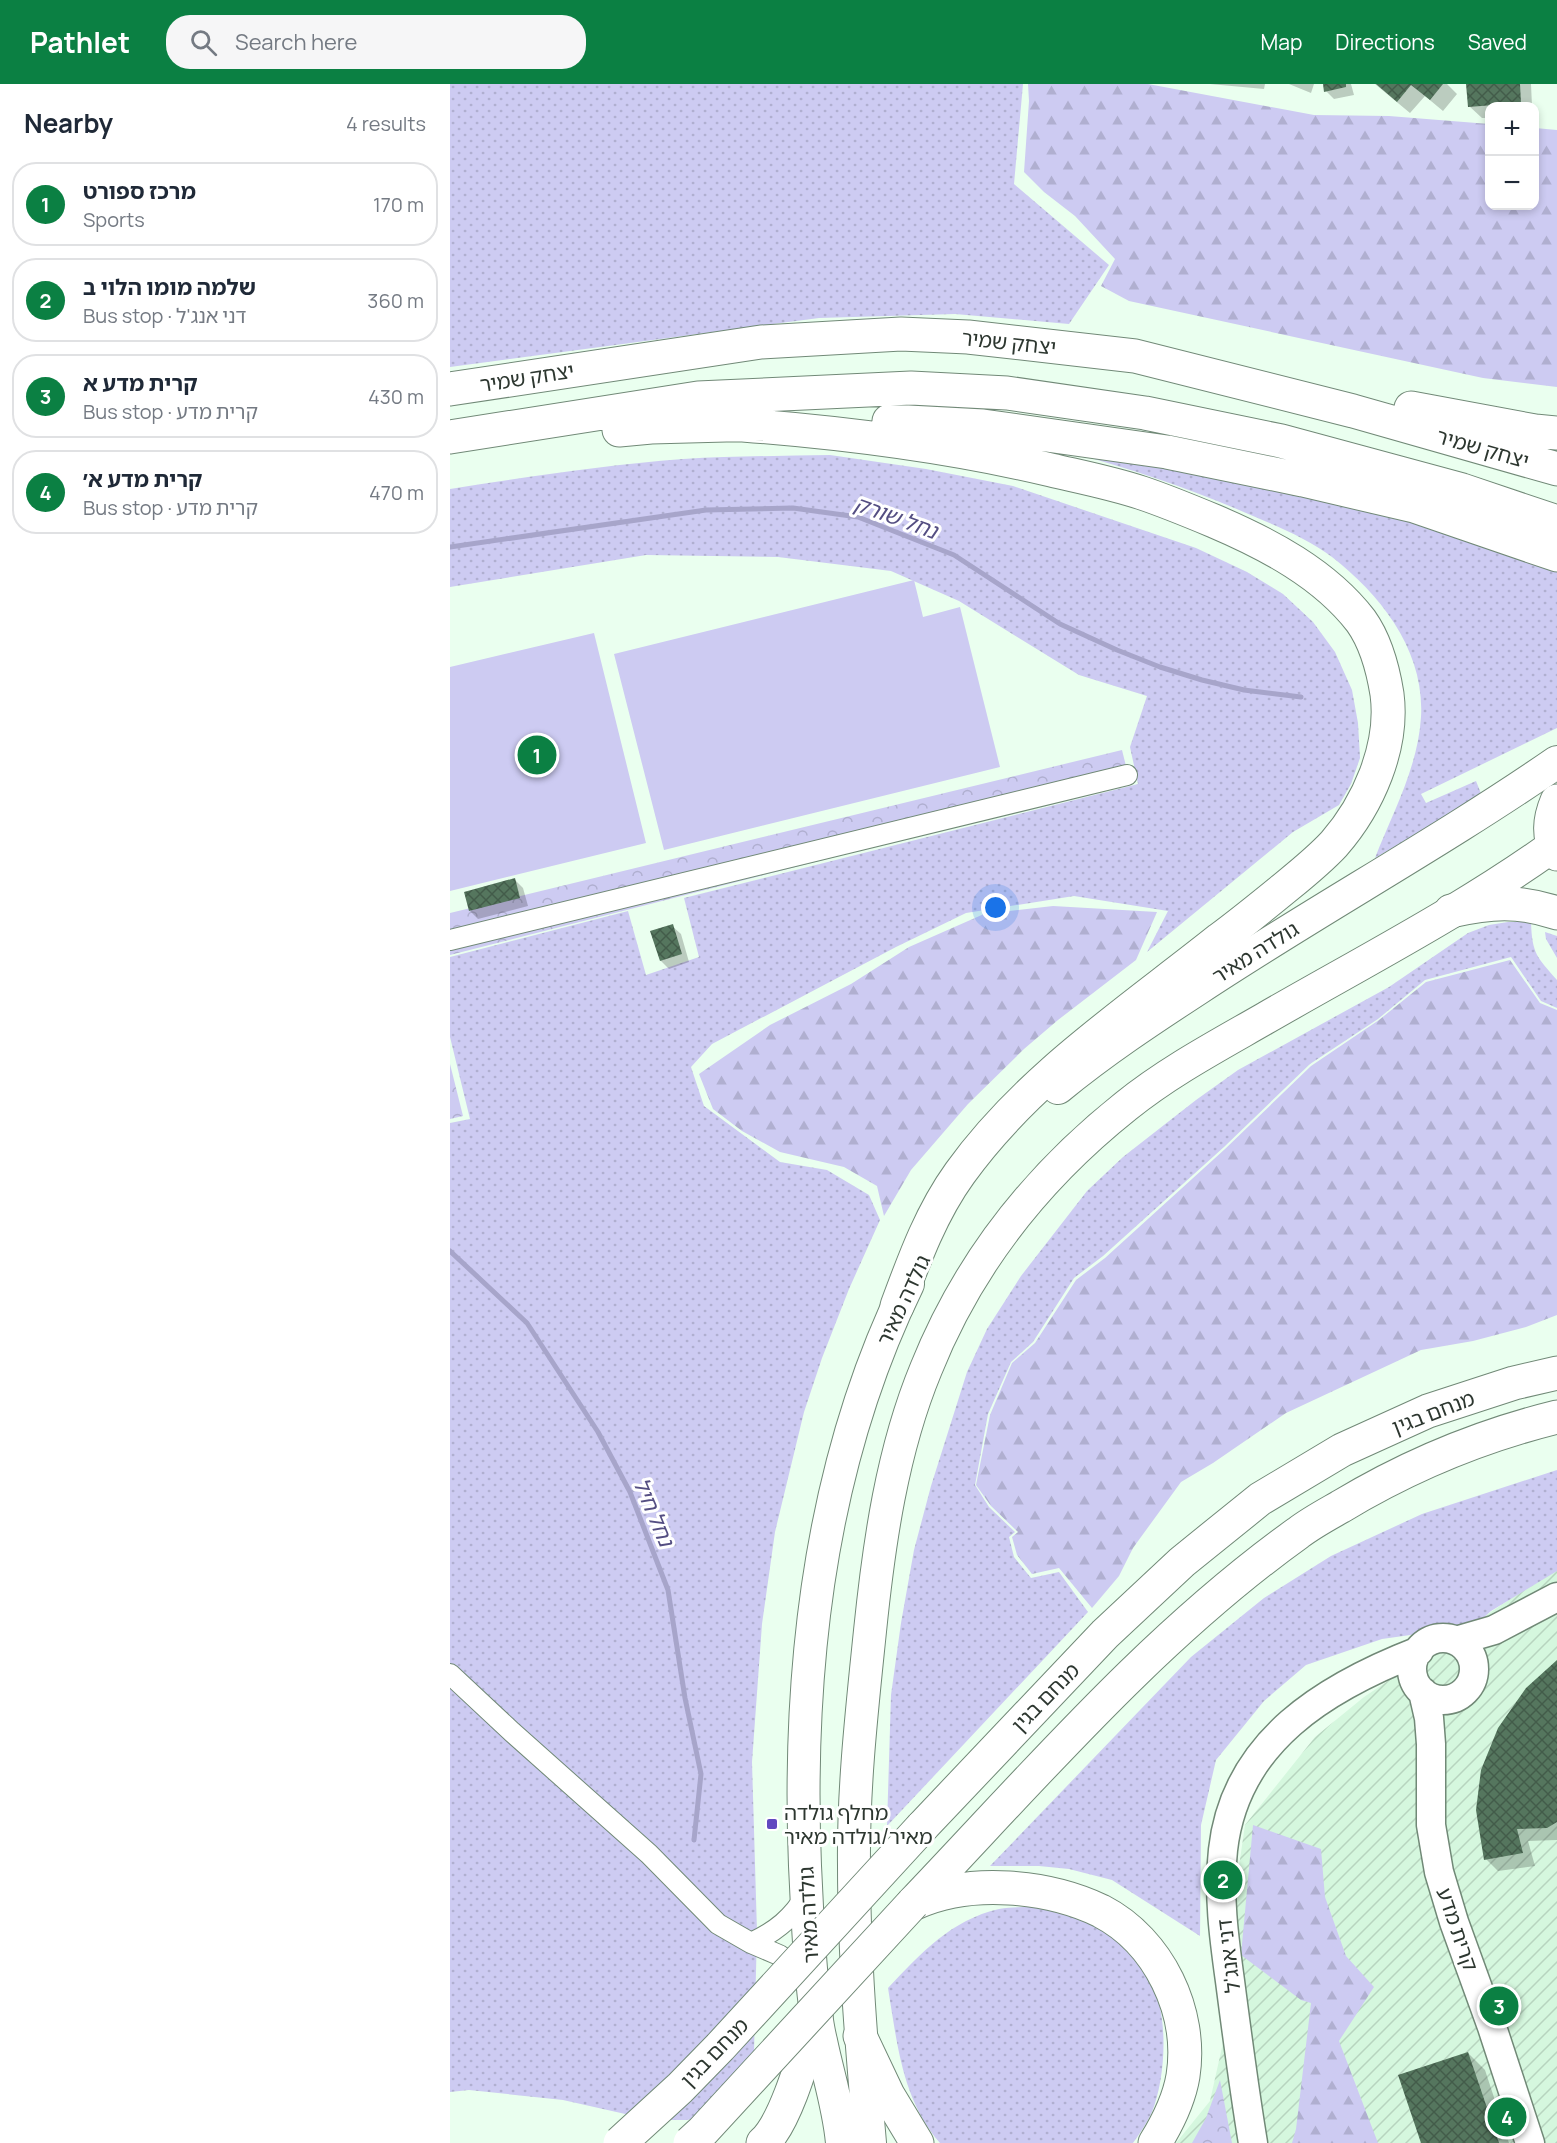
<!DOCTYPE html>
<html lang="en">
<head>
<meta charset="utf-8">
<style>
	:root { --surface:#fff; --page:#f6f6f7; --text:#1f2937; --muted:#747a83; --line:#e0e1e3; --accent:#0b8043 }
	body { margin:0; font-family:Manrope,"Noto Sans Hebrew",sans-serif; background:var(--page); color:var(--text) }
	.controls { position:absolute; right:18px; top:18px; display:grid; overflow:hidden; border-radius:12px; box-shadow:0 3px 9px #0003 }
	.controls button { width:54px; height:54px; display:grid; place-items:center; padding:0; border:0; border-bottom:2px solid var(--line); background:var(--surface); color:var(--text); font:30px sans-serif }
	.you { position:absolute; left:546px; top:824px; width:21px; height:21px; margin:-15px; border:4px solid #fff; border-radius:50%; background:#1a73e8; box-shadow:0 0 0 9px #1a73e833 }
	.badge { display:grid; place-items:center; width:39px; height:39px; border-radius:50%; background:var(--accent); color:#fff; font-size:20px; font-weight:700 }
	.pin { position:absolute; translate:-50% -50%; border:3px solid #fff; box-shadow:0 2px 6px #0006 }
	.list { margin:0; padding:0; list-style:none }
	h2 { display:flex; justify-content:space-between; align-items:center; height:78px; margin:0; padding:0 24px; font-size:26px }
	h2 small { font-size:20px; font-weight:400; color:var(--muted) }
	.list li { display:grid; grid-template-columns:39px 1fr auto; gap:18px; align-items:center; box-sizing:border-box; height:84px; margin:0 12px 12px; padding:0 12px; border:2px solid var(--line); border-radius:24px }
	.list b { display:block; font-size:22px; white-space:nowrap }
	.list p { margin:0; font-size:20px; white-space:nowrap; color:var(--muted) }
	.list em { font-size:20px; font-style:normal; color:var(--muted) }
	.icon { flex:none; width:33px; height:33px; fill:none; stroke:currentColor; stroke-width:2; stroke-linecap:round; stroke-linejoin:round }
	.map { position:relative; flex:none; width:1107px; height:2059px; overflow:hidden }
	header { display:flex; align-items:center; gap:36px; box-sizing:border-box; height:84px; padding:0 30px; background:var(--accent); color:#fff }
	header strong { font-size:28px }
	nav { display:flex; gap:33px; margin-inline-start:auto; font-size:21px }
	.search { width:420px; height:54px; background:var(--page); display:flex; align-items:center; gap:15px; box-sizing:border-box; padding:0 21px; border-radius:24px; color:var(--muted); font-size:22px }
	main { display:flex }
	aside { flex:1; background:var(--surface) }
	.map>svg:first-child { display:block }
	.industrial { fill:url(#industrial-furrows) }
	.grass { fill:url(#grass-dots) }
	.forest { fill:url(#forest-firs) }
	.park { fill:url(#park-crowns) }
	.pitch { fill:#cdcbf2 }
	.shadow { fill:#0003 }
	.lines { fill:none; stroke-linecap:round; stroke-linejoin:round }
	.stream { stroke:#a7a5ca; stroke-width:5 }
	.building { fill:url(#building-cross-hatch) }
	.street-casing { stroke:#718977; stroke-width:22 }
	.secondary-casing { stroke:#718977; stroke-width:31 }
	.primary-casing { stroke:#718977; stroke-width:34 }
	.highway-casing { stroke:#718977; stroke-width:35 }
	.street { stroke:#fff; stroke-width:20 }
	.secondary { stroke:#fff; stroke-width:28 }
	.primary { stroke:#fff; stroke-width:32 }
	.highway { stroke:#fff; stroke-width:33 }
	.highway-bridge-casing { stroke:#718977; stroke-width:35; stroke-linecap:butt }
	.highway-bridge { stroke:#fff; stroke-width:33 }
	.poi-dot { fill:#6148c0; stroke:#fff; stroke-width:2 }
	.labels { text-anchor:middle; dominant-baseline:central; stroke-width:6; stroke-linejoin:round; paint-order:stroke }
	.street-label { font-size:21px; fill:#2d3730; stroke:#fff }
	.poi-label { font-size:21px; fill:#2d3730; stroke:#fff; text-anchor:start }
	.water-label { font-size:22px; font-style:italic; fill:#544e82; stroke:#fff }
</style>
</head>
<body>
<header>
<strong>Pathlet</strong>
<div class="search"><svg class="icon" aria-label="search" viewBox="0 0 24 24"><circle cx="10" cy="10" r="6"/><path d="M15 15l6 6"/></svg>Search here</div>
<nav><a>Map</a><a>Directions</a><a>Saved</a></nav>
</header>
<main>
<aside>
<h2>Nearby<small>4 results</small></h2>
<ul class="list">
<li><span class="badge">1</span><div><b>מרכז ספורט</b><p>Sports</p></div><em>170 m</em></li>
<li><span class="badge">2</span><div><b>שלמה מומו הלוי ב</b><p>Bus stop · דני אנג'ל</p></div><em>360 m</em></li>
<li><span class="badge">3</span><div><b>קרית מדע א</b><p>Bus stop · קרית מדע</p></div><em>430 m</em></li>
<li><span class="badge">4</span><div><b>קרית מדע א׳</b><p>Bus stop · קרית מדע</p></div><em>470 m</em></li>
</ul>
</aside>
<div class="map">
<svg width="1107" height="2059" viewBox="0 0 1107 2059">
	<defs>
		<pattern id="industrial-furrows" width="10" height="10" patternUnits="userSpaceOnUse" patternTransform="scale(1.5)"><rect width="10" height="10" fill="#d5f7de"/><path d="M-1 1l2-2M0 10L10 0M9 11l2-2" fill="none" stroke="#b7d4bf"/></pattern>
		<pattern id="grass-dots" width="8" height="8" patternUnits="userSpaceOnUse" patternTransform="scale(1.5)"><rect width="8" height="8" fill="#cdcbf2"/><path d="M2 2h.1M6 6h.1" fill="none" stroke="#b0afd0" stroke-width="1.8" stroke-linecap="round"/></pattern>
		<pattern id="forest-firs" width="22" height="20" patternUnits="userSpaceOnUse" patternTransform="scale(1.5)"><rect width="22" height="20" fill="#cdcbf2"/><path d="M5 1l3.5 6h-7zM16 11l3.5 6h-7z" fill="#b0afd0"/></pattern>
		<pattern id="park-crowns" width="20" height="18" patternUnits="userSpaceOnUse" patternTransform="scale(1.5)"><rect width="20" height="18" fill="#cdcbf2"/><path d="M2 6a3 3 0 1 1 6 0M12 15a3 3 0 1 1 6 0" fill="none" stroke="#b0afd0"/></pattern>
		<pattern id="building-cross-hatch" width="8" height="8" patternUnits="userSpaceOnUse" patternTransform="scale(1.5)"><rect width="8" height="8" fill="#55765e"/><path d="M0 0l8 8M0 8l8-8" fill="none" stroke="#435c4a"/></pattern>
	</defs>
	<rect width="100%" height="100%" fill="#eaffef"/>
	<path class="industrial" d="M 1107,1485 L 1107,2059 L 726,2059 L 760,2017 L 787,1896 L 785,1837 L 787,1796 L 795,1741 L 865,1653 L 914,1613 L 1099,1489 Z"/>
	<path class="grass" d="M 0,0 L 573,0 L 564,100 L 659,181 L 619,240 L 505,230 L 369,234 L 0,283 Z
		M 622,369 L 744,379 L 956,432 L 1107,483 L 1107,644 L 971,710 L 976,719 L 1026,697 L 1032,712 L 925,774 C 943,728 968,683 971,633 C 975,567 931,511 882,473 C 861,457 834,445 810,435 C 749,408 686,386 622,369 Z
		M 380,371 L 476,385 L 563,402 L 746,464 L 797,488 L 833,510 L 863,538 L 885,568 L 902,606 L 908,639 L 910,674 L 901,700 L 889,721 L 843,748 L 697,868 L 718,827 L 624,812 L 516,829 L 446,863 L 262,960 L 241,983 L 254,1022 L 330,1078 L 377,1086 L 419,1111 L 430,1136 L 399,1205 L 372,1274 L 354,1328 L 325,1448 L 312,1540 L 302,1678 L 307,1848 L 304,1968 L 262,2031 L 237,2036 L 202,2036 L 113,2016 L 19,2006 L 0,2008 L 0,1039 L 20,1035 L 0,953 L 0,873 L 178,827 L 196,891 L 249,873 L 234,814 L 688,700 L 680,663 L 697,612 L 629,591 L 509,517 L 441,487 L 328,473 L 196,471 L 0,503 L 0,405 C 77,393 155,381 233,375 C 282,372 331,372 380,371 Z
		M 1058,838 L 1081,838 C 1082,870 1087,873 1107,896 L 1107,924 L 1091,917 L 1061,873 L 975,896 L 928,935 L 860,980 L 774,1063 L 653,1172 L 624,1194 L 583,1258 L 561,1278 L 538,1330 L 525,1401 L 539,1423 L 565,1448 L 559,1453 L 564,1473 L 581,1494 L 609,1488 L 638,1528 L 437,1742 L 441,1611 L 451,1539 L 464,1466 L 481,1402 L 517,1288 L 537,1245 L 571,1192 L 637,1107 L 673,1073 L 746,1016 L 788,986 L 939,903 L 1018,849 L 1039,841 Z
		M 1095,848 L 1107,852 L 1107,874 L 1096,855 Z
		M 1107,1386 L 1107,1487 L 1041,1527 L 1024,1542 L 932,1555 L 856,1581 L 814,1617 L 766,1676 L 751,1741 L 750,1852 L 662,1796 L 619,1785 L 589,1782 L 540,1782 L 741,1573 L 814,1514 L 881,1472 L 972,1430 Z
		M 582,1823 C 606,1827 635,1829 656,1845 C 674,1859 690,1877 701,1897 C 719,1931 716,1993 702,2028 C 697,2039 690,2049 683,2059 L 490,2059 C 452,2016 447,1958 438,1904 C 471,1869 501,1836 549,1825 C 560,1823 571,1823 582,1823 Z"/>
	<path class="forest" d="M 578,0 L 698,0 L 864,31 L 939,32 L 1039,40 L 1040,122 L 1084,122 L 1085,44 L 1107,46 L 1107,303 L 1033,294 L 679,217 L 651,202 L 665,175 L 625,132 L 594,108 L 574,88 L 579,17 Z
		M 603,822 L 707,828 L 686,876 L 608,936 L 574,965 L 518,1020 L 461,1086 L 434,1132 L 427,1102 L 394,1083 L 330,1068 L 292,1047 L 263,1025 L 249,990 L 320,941 L 401,900 L 459,863 L 534,830 Z
		M 1060,876 L 1090,919 L 1107,926 L 1107,1231 L 1076,1243 L 1023,1257 L 971,1266 L 836,1329 L 763,1379 L 731,1398 L 683,1464 L 669,1492 L 642,1524 L 609,1484 L 582,1490 L 567,1471 L 562,1453 L 568,1448 L 541,1422 L 526,1401 L 540,1331 L 562,1279 L 585,1259 L 626,1196 L 655,1174 L 775,1065 L 861,982 L 929,936 L 976,898 Z
		M 803,1741 L 871,1765 L 875,1813 L 896,1872 L 924,1903 L 889,1957 L 928,2059 L 842,2059 L 846,2045 L 861,1919 L 851,1916 L 791,1871 Z"/>
	<path class="park" d="M 672,666 L 680,698 L 0,871 L 0,829 Z
		M 0,980 L 13,1032 L 0,1035 Z
		M 770,1996 L 782,2059 L 742,2059 L 756,2034 Z"/>
	<path class="pitch" d="M 464,496 L 473,533 L 510,523 L 550,683 L 214,766 L 164,570 Z
		M 144,549 L 196,759 L 0,807 L 0,583 Z"/>
	<path class="shadow" d="M 760,0 L 815,0 L 814,5 Z
		M 839,0 L 864,0 L 861,9 Z
		M 874,0 L 901,0 L 904,11 L 884,15 L 876,7 Z
		M 925,0 L 997,0 L 1007,10 L 993,27 L 975,12 L 960,29 Z
		M 1018,0 L 1081,0 L 1082,22 L 1040,22 L 1040,34 L 1032,34 L 1019,22 Z
		M 65,796 L 73,804 L 78,822 L 28,835 L 20,827 Z
		M 222,842 L 231,850 L 239,878 L 219,885 L 211,877 L 202,848 Z
		M 1107,1578 L 1107,1756 L 1078,1757 L 1085,1782 L 1048,1787 L 1036,1775 Z
		M 1018,1969 L 1035,1986 L 1059,2059 L 972,2059 Z"/>
	<g class="lines">
		<path class="stream" d="M 0,463 L 256,426 L 343,424 L 408,433 L 504,471 L 610,540 L 667,566 L 710,583 L 752,596 L 794,606 L 851,613
			M 0,1167 L 77,1239 L 148,1348 L 180,1408 L 218,1506 L 235,1614 L 251,1690 L 244,1756"/>
	</g>
	<path class="building" d="M 873,0 L 896,0 L 896,3 L 874,8 Z
		M 926,0 L 993,0 L 980,16 L 961,1 L 947,18 Z
		M 1016,0 L 1070,0 L 1071,19 L 1018,23 Z
		M 65,794 L 70,814 L 19,827 L 14,808 Z
		M 223,840 L 232,870 L 210,877 L 200,847 Z
		M 1107,1576 L 1107,1738 L 1097,1744 L 1067,1745 L 1073,1769 L 1034,1776 L 1026,1726 L 1031,1686 L 1048,1644 L 1076,1604 Z
		M 1018,1968 L 1049,2059 L 971,2059 L 948,1991 Z"/>
	<g class="lines">
		<defs>
			<path id="street" d="M 0,856 L 677,691
				M 0,1590 L 62,1648 L 199,1770 L 268,1840 L 301,1859 L 329,1871 L 352,1886
				M 301,1859 C 325,1848 343,1834 356,1811"/>
			<path id="secondary" d="M962 1585a31 31 0 1 1 62 0a31 31 0 1 1-62 0Z
				M 1006,1557 L 1044,1546 L 1107,1513
				M 973,1608 L 979,1634 L 981,1660 L 981,1741 L 989,1788 L 1004,1838 L 1042,1943 L 1080,2059
				M 803,2059 C 794,2005 787,1951 780,1897 C 774,1854 768,1810 773,1766 C 785,1657 876,1603 969,1567"/>
			<path id="primary" d="M 608,1004 C 653,967 700,936 749,904 C 867,826 991,758 1107,678
				M 392,2059 C 389,2024 378,1991 371,1957 C 366,1937 364,1916 362,1895 C 358,1857 357,1819 355,1782 C 347,1583 370,1380 458,1200
				M 420,2059 C 412,1967 404,1875 404,1782 C 403,1704 412,1625 420,1547 C 429,1459 442,1367 476,1285 C 518,1180 588,1092 676,1022 C 718,988 767,962 814,935 C 911,879 1016,825 1107,759"/>
			<path id="highway" d="M 0,305 L 311,258 L 451,250 L 518,253 L 685,272 L 903,327 L 1107,385
				M 961,324 L 1085,347 L 1107,349
				M 439,337 L 533,342 L 717,368 L 853,396 L 964,422 L 1107,471
				M 293,341 C 397,349 500,362 601,386 C 631,393 662,399 692,409 C 716,417 740,427 764,437 C 818,460 875,490 911,537 C 926,558 933,585 937,610 C 944,663 918,721 884,760 C 870,775 853,789 837,802 C 815,820 793,838 770,855 C 680,927 578,994 510,1089 C 481,1129 464,1176 447,1222
				M 169,346 L 201,343 L 315,340
				M 0,353 L 248,314 L 461,304 L 557,309 L 695,329 L 831,357 L 1012,406 L 1107,438
				M 1107,717 C 1099,736 1098,752 1107,770
				M 1001,827 C 1040,818 1069,816 1107,829
				M 472,1743 L 655,1550 L 732,1478 L 810,1415 L 892,1366 L 978,1327 L 1064,1299 L 1107,1289
				M 463,1819 C 585,1691 703,1553 848,1449 C 861,1439 876,1431 890,1423 C 958,1382 1030,1352 1107,1333
				M 465,1819 C 494,1806 527,1802 559,1804 C 591,1806 622,1813 651,1827 C 709,1857 743,1928 733,1992 C 729,2016 718,2038 705,2059
				M 410,1952 L 438,2011 L 467,2059
				M 313,2059 C 337,2038 356,1964 366,1932"/>
		</defs>
		<use href="#street" class="street-casing"/>
		<use href="#secondary" class="secondary-casing"/>
		<use href="#primary" class="primary-casing"/>
		<use href="#highway" class="highway-casing"/>
		<use href="#street" class="street"/>
		<use href="#secondary" class="secondary"/>
		<use href="#primary" class="primary"/>
		<use href="#highway" class="highway"/>
		<defs>
			<path id="highway-bridge" d="M 170,2059 L 230,2004 L 270,1963 L 472,1743
				M 240,2059 L 252,2048 L 463,1819"/>
		</defs>
		<use href="#highway-bridge" class="highway-bridge-casing"/>
		<use href="#highway-bridge" class="highway-bridge"/>
	</g>
	<rect class="poi-dot" x="316" y="1734" width="12" height="12" rx="3"/>
	<g class="labels">
		<g class="street-label">
			<text transform="translate(559 258) rotate(6)">יצחק שמיר</text>
			<text transform="translate(77 293) rotate(-9)">יצחק שמיר</text>
			<text transform="translate(1033 364) rotate(16)">יצחק שמיר</text>
			<text transform="translate(805 868) rotate(-32)">גולדה מאיר</text>
			<text transform="translate(453 1216) rotate(-65)">גולדה מאיר</text>
			<text transform="translate(983 1328) rotate(-21)">מנחם בגין</text>
			<text transform="translate(595 1613) rotate(-46)">מנחם בגין</text>
			<text transform="translate(358 1831) rotate(-93)">גולדה מאיר</text>
			<text transform="translate(1008 1845) rotate(71)">קרית מדע</text>
			<text transform="translate(778 1872) rotate(-97)">דני אנג'ל</text>
			<text transform="translate(264 1968) rotate(-46)">מנחם בגין</text>
		</g>
		<g class="poi-label">
			<text x="334" y="1728">מחלף גולדה<tspan x="334" dy="24">מאיר/גולדה מאיר</tspan></text>
		</g>
		<g class="water-label">
			<text transform="translate(446 433) rotate(20)">נחל שורק</text>
			<text transform="translate(204 1428) rotate(67)">נחל חיל</text>
		</g>
	</g>
</svg>
<div class="controls">
<button>+</button>
<button>−</button>
</div>
<div class="you"></div>
<div class="pin badge" style="left:87px;top:671px">1</div>
<div class="pin badge" style="left:773px;top:1796px">2</div>
<div class="pin badge" style="left:1049px;top:1922px">3</div>
<div class="pin badge" style="left:1057px;top:2033px">4</div>
</div>
</main>
</body>
</html>
